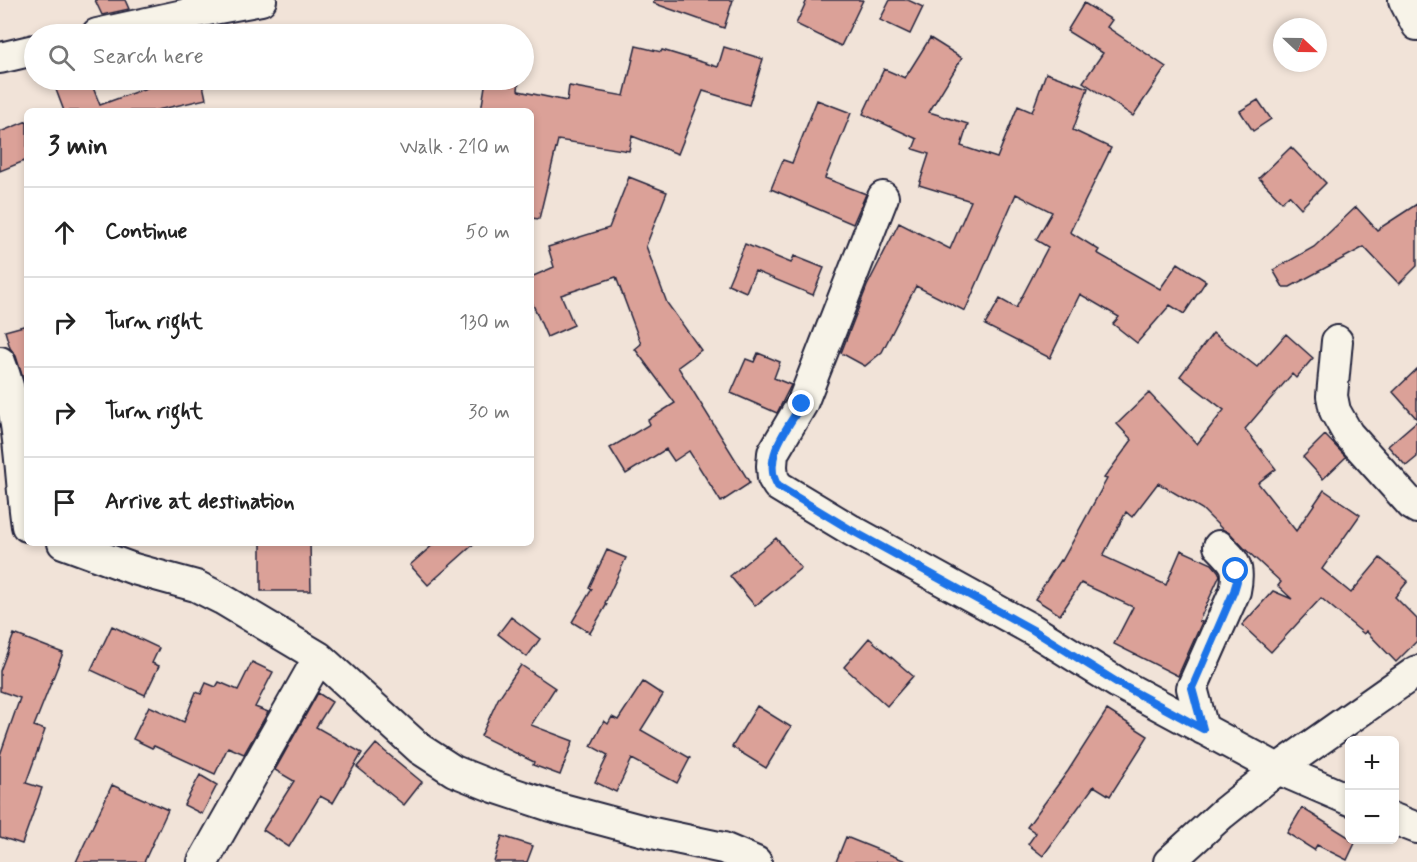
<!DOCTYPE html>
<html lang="en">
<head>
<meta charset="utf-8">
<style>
	:root { --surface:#fff; --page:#f2f2f2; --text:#222; --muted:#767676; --line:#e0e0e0 }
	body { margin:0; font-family:Mynerve,sans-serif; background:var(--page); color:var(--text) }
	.controls { position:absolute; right:18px; bottom:18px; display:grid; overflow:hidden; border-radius:9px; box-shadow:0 3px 9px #0003 }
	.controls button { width:54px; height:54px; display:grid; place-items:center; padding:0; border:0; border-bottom:2px solid var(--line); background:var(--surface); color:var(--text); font:30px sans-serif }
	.compass { position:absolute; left:1273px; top:18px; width:54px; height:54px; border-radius:50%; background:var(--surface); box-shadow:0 3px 9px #0003; rotate:112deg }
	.stop { position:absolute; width:18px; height:18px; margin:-14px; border:4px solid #1a73e8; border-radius:50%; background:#fff }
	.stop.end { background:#1a73e8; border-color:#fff; box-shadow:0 2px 6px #0008 }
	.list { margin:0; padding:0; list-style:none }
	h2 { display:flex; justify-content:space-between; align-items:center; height:78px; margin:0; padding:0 24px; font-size:26px }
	h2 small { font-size:20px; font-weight:400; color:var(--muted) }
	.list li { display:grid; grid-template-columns:39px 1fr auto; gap:18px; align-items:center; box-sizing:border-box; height:90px; padding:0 24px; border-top:2px solid var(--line) }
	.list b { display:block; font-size:22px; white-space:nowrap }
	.list em { font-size:20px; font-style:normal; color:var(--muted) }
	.icon { flex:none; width:33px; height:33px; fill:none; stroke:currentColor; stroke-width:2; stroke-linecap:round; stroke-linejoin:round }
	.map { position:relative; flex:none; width:1417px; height:862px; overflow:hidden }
	.search { position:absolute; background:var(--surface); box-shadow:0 3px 9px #0003; left:24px; top:24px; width:510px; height:66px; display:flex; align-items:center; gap:15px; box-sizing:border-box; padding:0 21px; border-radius:33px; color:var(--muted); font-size:22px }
	.panel { position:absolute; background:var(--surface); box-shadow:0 3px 9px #0003; left:24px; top:108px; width:510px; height:438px; border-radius:9px }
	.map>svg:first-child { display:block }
	.building { fill:#dba198; stroke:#22223b; stroke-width:1.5 }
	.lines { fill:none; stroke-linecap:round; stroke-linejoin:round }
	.minor-casing { stroke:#22223b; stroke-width:34 }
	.minor { stroke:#f7f3e8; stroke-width:30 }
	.route { stroke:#1a73e8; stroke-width:8 }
</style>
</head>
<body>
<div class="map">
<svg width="1417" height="862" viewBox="0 0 1417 862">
	<rect width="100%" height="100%" fill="#f1e3d8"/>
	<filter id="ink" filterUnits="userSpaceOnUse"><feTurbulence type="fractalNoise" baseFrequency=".0167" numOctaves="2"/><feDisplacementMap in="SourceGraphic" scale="12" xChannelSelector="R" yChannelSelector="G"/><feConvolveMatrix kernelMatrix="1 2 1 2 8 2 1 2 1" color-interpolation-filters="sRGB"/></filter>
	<g filter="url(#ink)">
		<path class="building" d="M 95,0 L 125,0 L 129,9 L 102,15 Z
			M 654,0 L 733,0 L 724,28 L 653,3 Z
			M 807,0 L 863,0 L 841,46 L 796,24 Z
			M 890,0 L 908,0 L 923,7 L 910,34 L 880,20 Z
			M 1084,3 L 1112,20 L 1107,27 L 1166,67 L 1133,116 L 1083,82 L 1103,53 L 1067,31 Z
			M 930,38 L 962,58 L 929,112 L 968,124 L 961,146 L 997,158 L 1018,106 L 1032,112 L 1046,73 L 1088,88 L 1073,130 L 1111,148 L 1070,232 L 1099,250 L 1097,253 L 1160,289 L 1178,263 L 1206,281 L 1184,314 L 1170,305 L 1137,343 L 1113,324 L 1119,317 L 1080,294 L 1062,331 L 1063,331 L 1050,358 L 985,325 L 1000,299 L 1016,308 L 1048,247 L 1036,240 L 1052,212 L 1016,194 L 965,311 L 916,286 L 882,352 L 865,366 L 841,353 L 867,286 L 899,223 L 950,249 L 971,201 L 919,185 L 929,154 L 913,149 L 917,139 L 863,114 L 884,69 L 905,78 Z
			M 636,46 L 661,52 L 662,50 L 718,67 L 724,47 L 763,59 L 749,105 L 703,91 L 678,154 L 632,136 L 629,151 L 558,140 L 539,219 L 531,218 L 531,111 L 481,111 L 486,80 L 519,80 L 518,90 L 519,91 L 567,101 L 569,86 L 624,96 Z
			M 75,80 L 90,80 L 100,105 L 168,80 L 202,80 L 206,99 L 153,111 L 64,111 L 55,87 Z
			M 817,100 L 851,113 L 825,178 L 866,194 L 853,224 L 771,189 L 783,160 L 792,163 Z
			M 1258,100 L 1271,119 L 1253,131 L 1240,111 Z
			M 27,121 L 27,160 L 0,171 L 0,132 Z
			M 1291,147 L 1326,183 L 1301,208 L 1289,195 L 1282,202 L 1259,178 Z
			M 629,177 L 667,192 L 646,246 L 667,303 L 701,350 L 678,367 L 750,483 L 721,502 L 689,451 L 674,461 L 666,449 L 626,474 L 610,448 L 650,424 L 648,420 L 675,403 L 635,349 L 641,344 L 616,277 L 561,295 L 574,325 L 547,337 L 531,300 L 531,277 L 554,267 L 548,247 L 609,228 Z
			M 1417,204 L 1417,266 L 1399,284 L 1364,247 L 1290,287 L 1283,287 L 1273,270 L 1314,247 L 1356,207 L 1377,230 Z
			M 745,244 L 791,263 L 794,256 L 824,268 L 813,295 L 755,271 L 746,292 L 728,284 Z
			M 27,325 L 27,388 L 26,388 L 16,356 L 10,348 L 5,331 Z
			M 1213,333 L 1257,367 L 1286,334 L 1313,358 L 1296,378 L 1292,374 L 1245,429 L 1276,469 L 1258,483 L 1296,531 L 1324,490 L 1360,515 L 1322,569 L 1351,593 L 1380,558 L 1408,581 L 1395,597 L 1417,619 L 1417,641 L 1396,662 L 1366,631 L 1364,634 L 1321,598 L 1271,652 L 1242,625 L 1273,591 L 1292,599 L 1278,586 L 1281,582 L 1245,549 L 1231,534 L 1222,529 L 1202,509 L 1158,483 L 1132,517 L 1126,512 L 1103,556 L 1166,585 L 1181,550 L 1212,564 L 1218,571 L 1220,575 L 1199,621 L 1202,622 L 1178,676 L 1114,644 L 1133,607 L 1081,583 L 1060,615 L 1035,599 L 1060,560 L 1062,561 L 1107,479 L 1104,478 L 1132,440 L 1117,424 L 1149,393 L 1197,444 L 1224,410 L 1180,376 Z
			M 758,353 L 780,362 L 774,378 L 791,385 L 777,413 L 731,393 L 746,359 L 754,362 Z
			M 1417,369 L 1417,419 L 1393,392 Z
			M 1417,421 L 1417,457 L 1406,466 L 1388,446 Z
			M 1325,435 L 1346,457 L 1323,479 L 1303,457 Z
			M 776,538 L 801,568 L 755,606 L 730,576 Z
			M 261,543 L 310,543 L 311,591 L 261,591 Z
			M 435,543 L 475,543 L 428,585 L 410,565 Z
			M 607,550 L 626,558 L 605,603 L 607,604 L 590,633 L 572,622 L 592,589 L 589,588 Z
			M 511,617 L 540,639 L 527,657 L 498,634 Z
			M 112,626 L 159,648 L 152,663 L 159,666 L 145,695 L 91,670 Z
			M 14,634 L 63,653 L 34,726 L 45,730 L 26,783 L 42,788 L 22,844 L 0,837 L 0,755 L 20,698 L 0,691 L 0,671 Z
			M 869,638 L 913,676 L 887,706 L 844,667 Z
			M 252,662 L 273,672 L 255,707 L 268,712 L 244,754 L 228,747 L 215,774 L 154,746 L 152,748 L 133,739 L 149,706 L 184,722 L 196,692 L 201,694 L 206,683 L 216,687 L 219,682 L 238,690 Z
			M 521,665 L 555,688 L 531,725 L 573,741 L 560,775 L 533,765 L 534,762 L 481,736 L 498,699 Z
			M 643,682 L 663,695 L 641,730 L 690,758 L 677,783 L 632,759 L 616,792 L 595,782 L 608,755 L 591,746 L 604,721 L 608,724 L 612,717 L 618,720 Z
			M 318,693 L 332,702 L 316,727 L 362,753 L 333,803 L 320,796 L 289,847 L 263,830 L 294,781 L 275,770 Z
			M 757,706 L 791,727 L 766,768 L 732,747 Z
			M 1107,710 L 1148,736 L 1110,796 L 1094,786 L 1043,856 L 1028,844 L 1036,833 L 1027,827 L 1068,771 Z
			M 376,744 L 422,782 L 404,805 L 357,767 Z
			M 200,775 L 217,785 L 202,814 L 184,805 Z
			M 112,785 L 168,810 L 144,862 L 76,862 Z
			M 1302,808 L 1350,838 L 1350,840 L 1356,841 L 1347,860 L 1317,845 L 1314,850 L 1287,833 Z
			M 502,836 L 533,846 L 527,862 L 494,862 Z
			M 846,837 L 906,861 L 906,862 L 836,862 Z"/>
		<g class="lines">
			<defs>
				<path id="minor" d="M 1404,0 L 1417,25
					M 97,34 L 197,12 L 261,0
					M 0,58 L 34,50
					M 883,197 L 802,404 L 773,453 L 772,466 L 773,478 L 778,486 L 851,530 L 1033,630 L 1118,683 L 1278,769 L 1350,800
					M 1337,341 L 1332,396 L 1335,411 L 1348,434 L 1412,505 L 1417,508
					M 0,362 C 21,414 19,472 27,526
					M 63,543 L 134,569 L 196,586 L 222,599 L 319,657 L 420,749 L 454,771 L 494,787 L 551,806 L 648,832 L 723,848 L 756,862
					M 1203,729 L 1192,688 L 1235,591 C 1240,567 1236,563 1219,546
					M 1394,819 L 1417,828
					M 203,862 L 319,657
					M 1169,862 L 1222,814 L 1278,769 L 1417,671"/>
			</defs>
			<use href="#minor" class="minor-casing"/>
			<use href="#minor" class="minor"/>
		</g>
	</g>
	<g class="lines" filter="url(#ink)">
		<path class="route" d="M 802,404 C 788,427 761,459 778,486 L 851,530 L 1033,630 L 1118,683 L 1203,729 L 1192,688 L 1234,591 L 1237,581 L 1236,571"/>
	</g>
</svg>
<div class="controls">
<button>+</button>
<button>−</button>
</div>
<svg class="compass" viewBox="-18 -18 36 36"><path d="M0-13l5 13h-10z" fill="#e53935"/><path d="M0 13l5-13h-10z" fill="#767676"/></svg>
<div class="stop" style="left:1236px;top:571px"></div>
<div class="stop end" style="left:802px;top:404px"></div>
<div class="search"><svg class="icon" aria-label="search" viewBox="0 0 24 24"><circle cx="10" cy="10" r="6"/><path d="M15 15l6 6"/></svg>Search here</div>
<section class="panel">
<h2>3 min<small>Walk · 210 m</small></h2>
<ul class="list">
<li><svg class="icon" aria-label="ahead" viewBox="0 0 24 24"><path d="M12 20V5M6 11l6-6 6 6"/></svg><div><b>Continue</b></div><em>50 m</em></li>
<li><svg class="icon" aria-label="right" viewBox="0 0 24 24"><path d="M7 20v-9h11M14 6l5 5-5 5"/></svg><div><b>Turn right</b></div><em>130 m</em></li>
<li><svg class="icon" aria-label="right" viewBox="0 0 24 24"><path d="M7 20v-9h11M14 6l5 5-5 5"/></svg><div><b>Turn right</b></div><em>30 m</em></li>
<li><svg class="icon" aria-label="arrive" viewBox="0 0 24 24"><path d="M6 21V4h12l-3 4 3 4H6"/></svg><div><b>Arrive at destination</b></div></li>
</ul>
</section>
</div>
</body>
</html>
